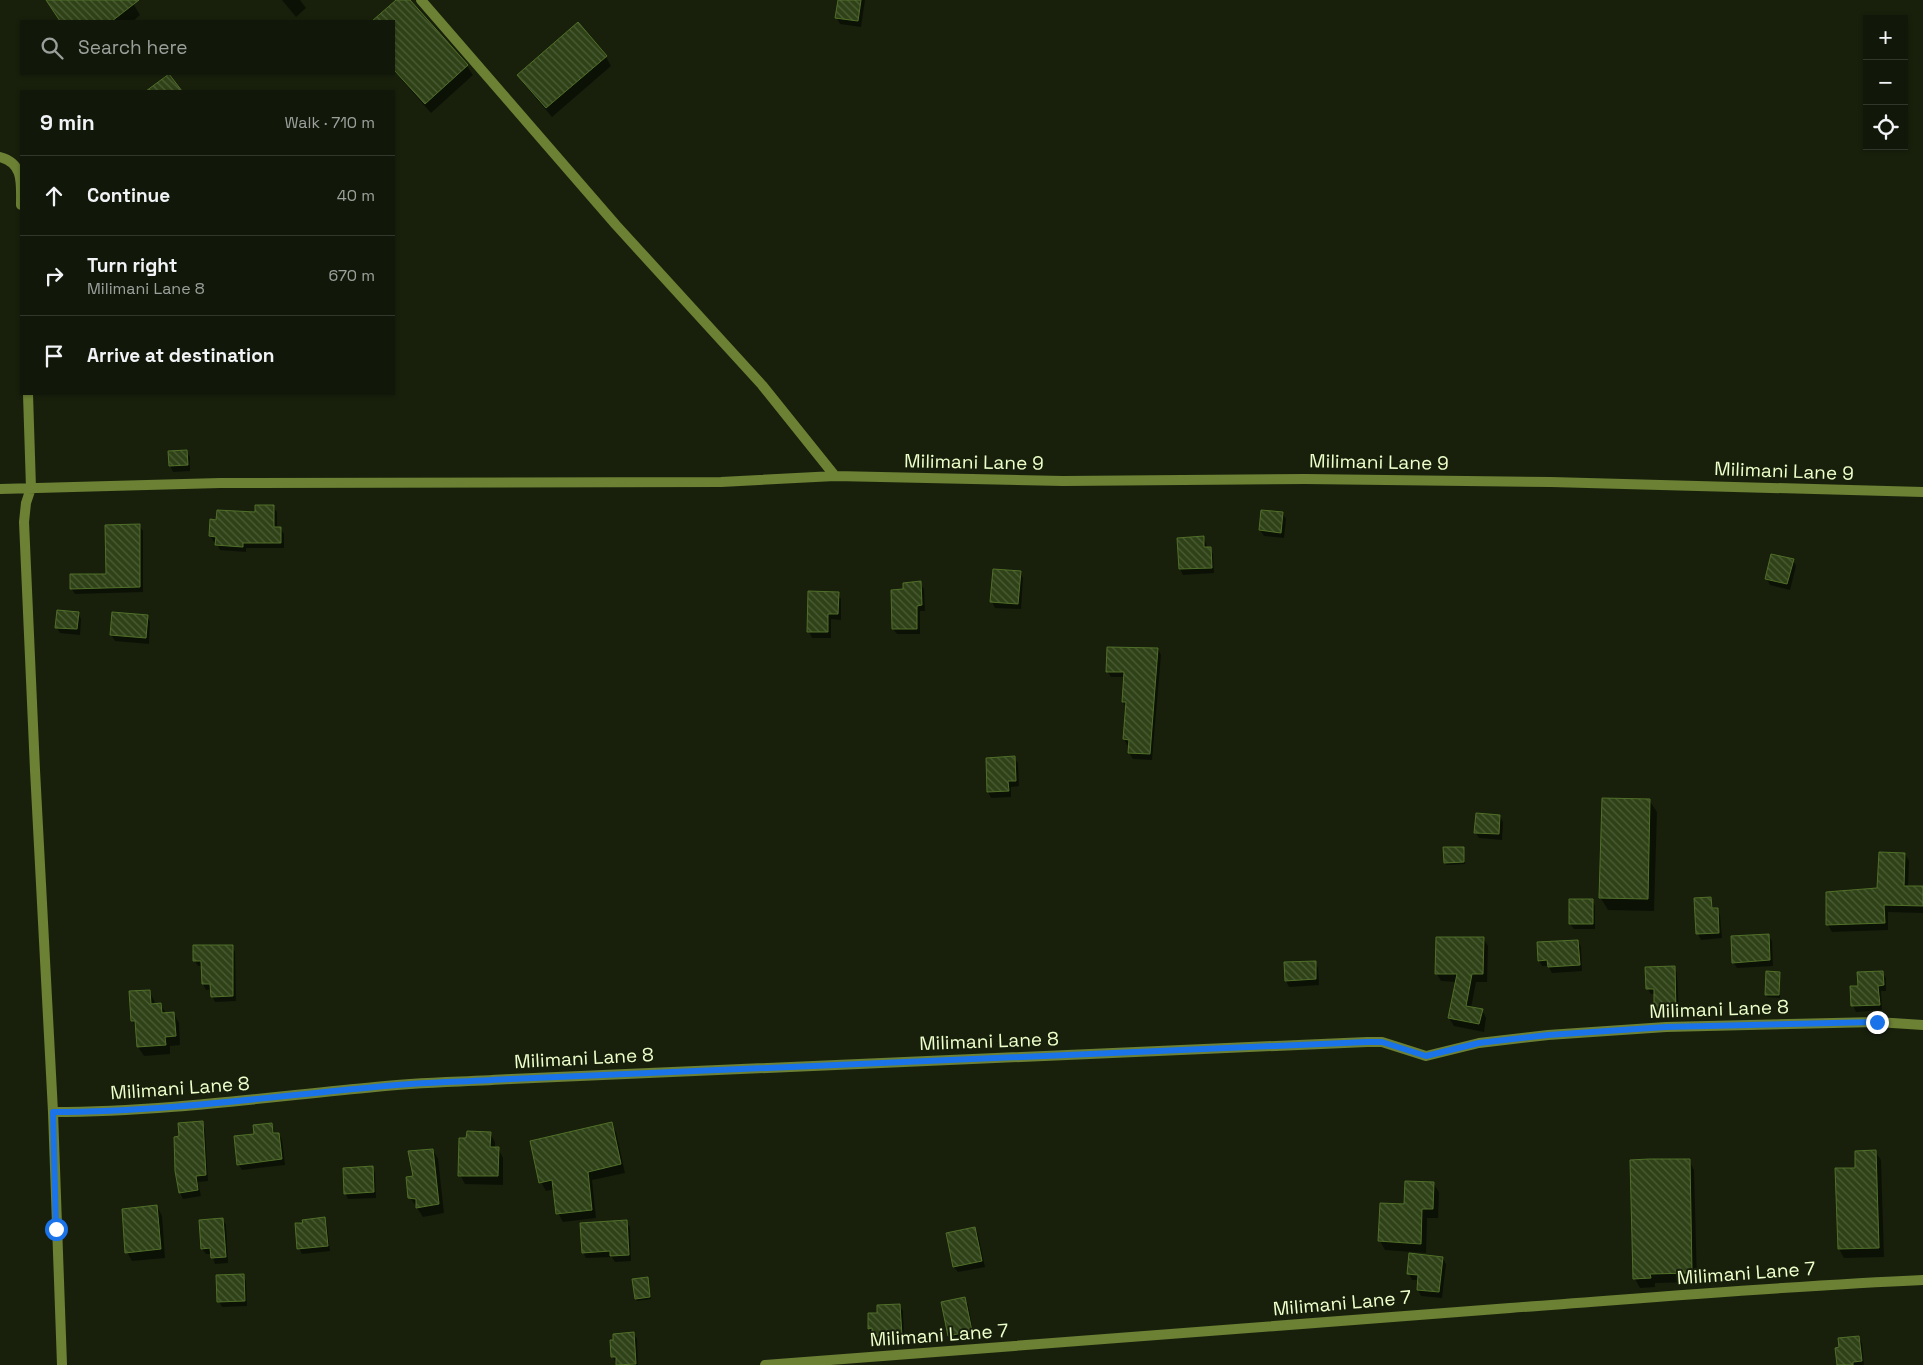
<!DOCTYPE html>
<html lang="en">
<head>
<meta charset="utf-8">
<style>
	:root { --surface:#121809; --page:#1f2517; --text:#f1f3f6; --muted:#9ca09c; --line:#31372a }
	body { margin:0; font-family:"Space Grotesk",sans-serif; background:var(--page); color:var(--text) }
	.controls { position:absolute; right:15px; top:15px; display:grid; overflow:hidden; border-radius:0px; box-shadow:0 1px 4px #0004 }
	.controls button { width:45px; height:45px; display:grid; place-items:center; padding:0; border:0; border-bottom:1px solid var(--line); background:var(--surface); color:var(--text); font:25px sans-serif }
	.stop { position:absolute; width:15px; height:15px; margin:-11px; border:4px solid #1a73e8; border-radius:50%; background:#fff }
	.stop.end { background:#1a73e8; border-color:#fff; box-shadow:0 1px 5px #0008 }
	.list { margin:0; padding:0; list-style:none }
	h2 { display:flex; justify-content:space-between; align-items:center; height:65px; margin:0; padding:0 20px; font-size:21px }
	h2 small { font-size:16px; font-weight:400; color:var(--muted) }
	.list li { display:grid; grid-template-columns:32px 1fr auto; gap:15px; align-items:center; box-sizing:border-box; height:80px; padding:0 20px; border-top:1px solid var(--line) }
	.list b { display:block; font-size:19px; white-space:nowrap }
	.list p { margin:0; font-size:16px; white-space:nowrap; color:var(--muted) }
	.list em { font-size:16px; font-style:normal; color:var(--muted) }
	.icon { flex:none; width:28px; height:28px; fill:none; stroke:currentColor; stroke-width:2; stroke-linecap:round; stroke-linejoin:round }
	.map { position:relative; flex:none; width:1923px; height:1365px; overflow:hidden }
	.search { position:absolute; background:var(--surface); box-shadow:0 1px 4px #0004; left:20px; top:20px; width:375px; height:55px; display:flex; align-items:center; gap:12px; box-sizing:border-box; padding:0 18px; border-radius:0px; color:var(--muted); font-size:19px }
	.panel { position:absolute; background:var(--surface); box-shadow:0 1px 4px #0004; left:20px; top:90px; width:375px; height:305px; border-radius:0px }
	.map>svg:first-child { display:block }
	.shadow { fill:#0007 }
	.building { fill:url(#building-back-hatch); stroke:#506f28 }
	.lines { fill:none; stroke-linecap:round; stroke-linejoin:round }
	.minor { stroke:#6c8134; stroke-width:10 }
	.route { stroke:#1a73e8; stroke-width:6 }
	.labels { text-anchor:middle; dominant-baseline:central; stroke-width:4; stroke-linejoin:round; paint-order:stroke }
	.street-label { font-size:19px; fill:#edffcb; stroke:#18200c }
</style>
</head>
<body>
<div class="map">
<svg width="1923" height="1365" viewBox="0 0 1923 1365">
	<defs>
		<pattern id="building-back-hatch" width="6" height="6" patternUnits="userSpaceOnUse" patternTransform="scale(1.25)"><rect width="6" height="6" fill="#2f4217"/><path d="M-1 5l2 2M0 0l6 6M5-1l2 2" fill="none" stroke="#4d5e37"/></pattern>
	</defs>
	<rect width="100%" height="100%" fill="#18200c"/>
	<path class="shadow" d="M 46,0 L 131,0 L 140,15 L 133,21 L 61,21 Z
		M 282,0 L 300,0 L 306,8 L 296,17 Z
		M 398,0 L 409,0 L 467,66 L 473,75 L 431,113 L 394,71 L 394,21 L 374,21 Z
		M 839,0 L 865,0 L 861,27 L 840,24 L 837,18 Z
		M 578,24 L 606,57 L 611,66 L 552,117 L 524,84 L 519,75 Z
		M 186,451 L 190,457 L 190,471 L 173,472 L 170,466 Z
		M 273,507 L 277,512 L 277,528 L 280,528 L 284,534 L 284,548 L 246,548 L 246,552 L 220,550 L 216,542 L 214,542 L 210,536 L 218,521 L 256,514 Z
		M 1282,513 L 1286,519 L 1284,538 L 1264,536 L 1260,530 Z
		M 139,525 L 143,531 L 143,592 L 75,594 L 71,588 L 107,575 Z
		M 1203,537 L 1206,543 L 1207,548 L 1210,548 L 1213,554 L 1214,573 L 1183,575 L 1180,569 L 1178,539 Z
		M 1793,560 L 1796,566 L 1790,590 L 1770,585 L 1767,579 Z
		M 1020,572 L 1023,578 L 1021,609 L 995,608 L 992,602 Z
		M 920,583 L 924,589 L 925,611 L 920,611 L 920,634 L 897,634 L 893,629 L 905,590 Z
		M 838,594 L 841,599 L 841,620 L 831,619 L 831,638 L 812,638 L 809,632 Z
		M 78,613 L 81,619 L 80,635 L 60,633 L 56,627 Z
		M 147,616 L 150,622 L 149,644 L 115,641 L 111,635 Z
		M 1158,649 L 1161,655 L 1152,760 L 1133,759 L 1129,753 L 1130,745 L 1127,745 L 1124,739 L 1126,708 L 1123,702 L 1125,677 L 1111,677 L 1107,671 Z
		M 1014,758 L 1018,763 L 1019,786 L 1011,787 L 1011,797 L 991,798 L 988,792 Z
		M 1649,800 L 1657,812 L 1654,911 L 1608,910 L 1600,897 Z
		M 1500,816 L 1503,822 L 1502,840 L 1479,838 L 1475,832 Z
		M 1463,848 L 1465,864 L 1446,865 L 1445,863 Z
		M 1905,854 L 1909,861 L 1908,887 L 1923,887 L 1923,913 L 1888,912 L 1888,930 L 1832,932 L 1828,925 L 1878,889 Z
		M 1710,898 L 1714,909 L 1717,909 L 1720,915 L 1722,938 L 1701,940 L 1698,934 L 1695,899 Z
		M 1592,900 L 1595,906 L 1595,929 L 1574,929 L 1570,924 Z
		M 1768,935 L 1772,941 L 1773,966 L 1737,968 L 1733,962 Z
		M 1483,938 L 1488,946 L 1487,982 L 1476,982 L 1471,1008 L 1482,1010 L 1486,1018 L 1484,1032 L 1454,1026 L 1449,1018 L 1456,982 L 1441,981 L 1436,973 Z
		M 1578,941 L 1581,947 L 1582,971 L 1552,973 L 1548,966 L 1542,966 L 1539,961 Z
		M 232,946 L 235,952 L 236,1001 L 215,1002 L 212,996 L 212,989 L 206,990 L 203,984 L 203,966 L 198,966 L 195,961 Z
		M 1315,962 L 1318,968 L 1319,985 L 1289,987 L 1286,981 L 1285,964 Z
		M 1674,967 L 1677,973 L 1679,1017 L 1659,1018 L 1656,1012 L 1656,994 L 1651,994 L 1647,988 Z
		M 1882,972 L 1886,978 L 1886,991 L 1881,991 L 1882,1010 L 1856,1012 L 1853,1006 L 1852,988 L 1859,987 Z
		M 1779,973 L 1780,998 L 1767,997 L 1766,995 Z
		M 149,991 L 154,1000 L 155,1005 L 160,1004 L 166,1013 L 174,1014 L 179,1023 L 180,1045 L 170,1046 L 170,1054 L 144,1056 L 138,1047 L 137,1029 L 132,1021 Z
		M 202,1123 L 205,1129 L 208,1181 L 198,1182 L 201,1196 L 183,1199 L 180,1193 L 176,1171 L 180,1137 Z
		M 272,1124 L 275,1134 L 279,1134 L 282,1140 L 285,1165 L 242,1170 L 238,1164 L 255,1135 Z
		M 611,1124 L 616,1132 L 625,1173 L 592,1180 L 596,1218 L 563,1222 L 558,1213 L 555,1189 L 546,1191 L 541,1182 Z
		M 490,1133 L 495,1142 L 495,1148 L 498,1148 L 503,1158 L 503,1185 L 465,1184 L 460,1175 Z
		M 433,1150 L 438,1159 L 444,1213 L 423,1217 L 410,1197 L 414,1176 Z
		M 1875,1151 L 1881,1160 L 1884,1257 L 1844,1258 L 1839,1249 L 1836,1169 L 1857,1169 Z
		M 1689,1160 L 1694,1170 L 1697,1282 L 1655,1283 L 1655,1287 L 1640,1288 L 1635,1279 Z
		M 372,1168 L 375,1173 L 376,1198 L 348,1199 L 345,1193 Z
		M 1433,1183 L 1439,1192 L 1438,1218 L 1427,1218 L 1426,1253 L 1385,1250 L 1380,1241 L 1406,1205 Z
		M 157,1206 L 162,1216 L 165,1258 L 132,1261 L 127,1252 Z
		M 222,1219 L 226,1225 L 228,1263 L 215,1264 L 212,1254 L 206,1254 L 202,1249 Z
		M 324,1219 L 327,1224 L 330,1251 L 302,1254 L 299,1248 Z
		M 626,1222 L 630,1227 L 631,1261 L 615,1262 L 612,1257 L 586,1258 L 583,1252 Z
		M 975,1228 L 978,1234 L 985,1267 L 958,1272 L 954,1267 Z
		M 1442,1258 L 1446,1264 L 1442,1298 L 1421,1296 L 1418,1290 L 1419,1280 L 1412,1280 L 1409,1274 Z
		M 243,1275 L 246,1281 L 247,1306 L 222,1307 L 219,1301 Z
		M 647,1279 L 651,1299 L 637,1301 L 633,1280 Z
		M 964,1298 L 968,1304 L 974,1336 L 952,1341 L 949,1335 Z
		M 899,1305 L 903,1311 L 904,1341 L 877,1343 L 869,1328 L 878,1314 Z
		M 634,1334 L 637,1339 L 638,1365 L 617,1365 L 612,1356 Z
		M 1858,1337 L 1862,1343 L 1864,1365 L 1838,1365 L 1841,1348 Z"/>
	<path class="building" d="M 46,0 L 139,0 L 112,21 L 60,21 Z
		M 396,0 L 410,0 L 468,65 L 425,104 L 394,70 L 394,21 L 372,21 Z
		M 838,0 L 861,0 L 858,21 L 835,18 Z
		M 578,22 L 607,56 L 546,108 L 517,75 Z
		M 169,74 L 182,91 L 146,91 Z
		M 187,450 L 188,465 L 169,466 L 168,451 Z
		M 255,505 L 274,505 L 274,527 L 281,527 L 281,543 L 243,543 L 243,547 L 215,545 L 216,537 L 209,536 L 210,519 L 216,520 L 217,510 L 255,512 Z
		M 1261,510 L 1283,512 L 1281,533 L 1259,530 Z
		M 140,524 L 140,587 L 70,589 L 70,574 L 106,574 L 105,525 Z
		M 1204,536 L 1204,547 L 1211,547 L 1212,568 L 1179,569 L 1177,538 Z
		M 1771,554 L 1794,559 L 1787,584 L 1765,579 Z
		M 993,569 L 1021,571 L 1018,604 L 990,602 Z
		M 921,581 L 922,605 L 917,606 L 917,629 L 892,629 L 891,590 L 903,589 L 903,583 Z
		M 808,591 L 839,592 L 838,614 L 828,614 L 828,632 L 807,632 Z
		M 57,610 L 79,612 L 77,629 L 55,628 Z
		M 112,612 L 148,615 L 146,638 L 110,635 Z
		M 1107,647 L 1158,648 L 1150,754 L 1128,753 L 1129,740 L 1123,739 L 1126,702 L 1122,702 L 1124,672 L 1106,672 Z
		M 1015,756 L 1016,781 L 1008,781 L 1009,791 L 987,792 L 986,758 Z
		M 1602,798 L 1650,799 L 1648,899 L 1599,898 Z
		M 1476,813 L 1500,815 L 1499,834 L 1474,833 Z
		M 1443,847 L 1464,847 L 1464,862 L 1444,863 Z
		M 1879,852 L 1905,853 L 1904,886 L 1923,886 L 1923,906 L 1884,905 L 1885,923 L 1826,925 L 1826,892 L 1877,888 Z
		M 1711,897 L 1712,908 L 1718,908 L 1719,933 L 1696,934 L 1694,898 Z
		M 1569,899 L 1593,899 L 1593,924 L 1569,924 Z
		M 1769,934 L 1770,960 L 1732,963 L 1731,936 Z
		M 1436,937 L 1484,937 L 1483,974 L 1472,974 L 1466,1006 L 1483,1009 L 1479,1024 L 1448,1018 L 1457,974 L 1435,974 Z
		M 1578,940 L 1580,965 L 1548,967 L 1547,960 L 1538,961 L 1537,942 Z
		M 193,945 L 233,945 L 233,996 L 211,997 L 210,984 L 202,984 L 201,961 L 193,961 Z
		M 1316,961 L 1316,979 L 1285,981 L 1284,962 Z
		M 1675,966 L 1676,1012 L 1654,1012 L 1654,989 L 1646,989 L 1645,967 Z
		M 1766,971 L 1780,972 L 1779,995 L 1765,995 Z
		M 1883,971 L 1884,985 L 1878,986 L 1880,1005 L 1851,1006 L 1850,986 L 1858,986 L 1857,972 Z
		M 150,990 L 151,1004 L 161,1003 L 162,1013 L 174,1012 L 176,1036 L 165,1037 L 166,1045 L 137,1047 L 135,1021 L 131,1021 L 129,991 Z
		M 203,1121 L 206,1175 L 196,1176 L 198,1190 L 179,1193 L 175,1171 L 174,1137 L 179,1136 L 178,1123 Z
		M 612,1122 L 621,1164 L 588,1172 L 592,1210 L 556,1214 L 552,1180 L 539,1183 L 530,1141 Z
		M 272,1123 L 273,1133 L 279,1133 L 282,1159 L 237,1165 L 234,1136 L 254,1134 L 253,1125 Z
		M 467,1131 L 491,1132 L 490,1147 L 499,1147 L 498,1176 L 458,1176 L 459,1138 L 466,1138 Z
		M 433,1149 L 439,1204 L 416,1208 L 416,1199 L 408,1198 L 406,1177 L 413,1176 L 408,1151 Z
		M 1876,1150 L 1879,1248 L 1838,1249 L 1835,1168 L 1855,1168 L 1855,1151 Z
		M 1649,1159 L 1690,1159 L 1692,1273 L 1650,1274 L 1651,1278 L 1633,1279 L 1630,1160 Z
		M 373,1166 L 374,1192 L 344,1194 L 343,1168 Z
		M 1405,1181 L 1434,1182 L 1433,1209 L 1422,1209 L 1421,1244 L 1378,1241 L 1380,1203 L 1404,1204 Z
		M 157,1205 L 161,1249 L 125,1253 L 122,1209 Z
		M 325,1217 L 328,1246 L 297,1249 L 295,1223 L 303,1223 L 302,1220 Z
		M 223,1218 L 226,1257 L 211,1258 L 210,1248 L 201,1249 L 199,1220 Z
		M 627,1220 L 629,1255 L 610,1256 L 610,1251 L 582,1253 L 580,1223 Z
		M 975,1227 L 982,1261 L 953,1267 L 946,1233 Z
		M 1409,1253 L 1443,1257 L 1439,1292 L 1417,1290 L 1418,1275 L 1407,1274 Z
		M 244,1274 L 245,1301 L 217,1302 L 216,1275 Z
		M 648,1277 L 650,1297 L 635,1299 L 632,1279 Z
		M 965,1297 L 972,1331 L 948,1336 L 941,1302 Z
		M 900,1304 L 902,1336 L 872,1337 L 872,1328 L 868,1329 L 868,1313 L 877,1313 L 877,1305 Z
		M 634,1332 L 636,1364 L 616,1365 L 616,1357 L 611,1357 L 610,1340 L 613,1340 L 613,1334 Z
		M 1859,1336 L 1862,1361 L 1853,1362 L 1853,1365 L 1837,1365 L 1835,1348 L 1839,1347 L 1838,1338 Z"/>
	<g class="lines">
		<path class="minor" d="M 421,0 L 616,225 L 762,385 L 835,476
			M 0,157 C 24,163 21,184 21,205
			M 28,394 L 31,488 L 26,503 L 24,522 L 35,770 L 53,1112 L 62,1365
			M 0,489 L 220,483 L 721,482 L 835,476 L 1063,481 L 1305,479 L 1551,482 L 1923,492
			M 53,1112 C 161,1112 268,1097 375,1087 C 420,1082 466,1082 511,1079 L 1367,1042 L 1382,1042 L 1426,1056 L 1479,1043 L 1548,1035 L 1666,1027 L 1877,1022 L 1923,1025
			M 765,1365 C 1013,1348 1261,1327 1510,1308 C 1647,1298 1785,1286 1923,1280"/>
	</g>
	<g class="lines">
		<path class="route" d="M 56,1229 L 53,1112 C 161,1112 268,1097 375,1087 C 420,1082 466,1082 511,1079 L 1367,1042 L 1382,1042 L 1426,1056 L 1479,1043 L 1548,1035 L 1666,1027 L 1877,1022"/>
	</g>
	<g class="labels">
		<g class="street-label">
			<text transform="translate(974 462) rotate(1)">Milimani Lane 9</text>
			<text transform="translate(1379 462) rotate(1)">Milimani Lane 9</text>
			<text transform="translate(1784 471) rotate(2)">Milimani Lane 9</text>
			<text transform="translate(1719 1009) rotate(-2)">Milimani Lane 8</text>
			<text transform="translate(989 1041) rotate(-2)">Milimani Lane 8</text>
			<text transform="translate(584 1058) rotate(-3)">Milimani Lane 8</text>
			<text transform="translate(180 1088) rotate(-4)">Milimani Lane 8</text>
			<text transform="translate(1746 1273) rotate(-4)">Milimani Lane 7</text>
			<text transform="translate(1342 1303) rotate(-5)">Milimani Lane 7</text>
			<text transform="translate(939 1335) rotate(-4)">Milimani Lane 7</text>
		</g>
	</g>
</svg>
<div class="controls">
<button>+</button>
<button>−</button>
<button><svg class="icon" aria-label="locate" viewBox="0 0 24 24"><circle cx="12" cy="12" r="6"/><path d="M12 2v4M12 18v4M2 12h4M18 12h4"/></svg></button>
</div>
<div class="stop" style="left:56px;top:1229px"></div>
<div class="stop end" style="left:1877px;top:1022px"></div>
<div class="search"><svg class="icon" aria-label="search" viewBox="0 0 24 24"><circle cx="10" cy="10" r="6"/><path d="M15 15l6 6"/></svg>Search here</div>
<section class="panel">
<h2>9 min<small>Walk · 710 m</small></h2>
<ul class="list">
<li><svg class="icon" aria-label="ahead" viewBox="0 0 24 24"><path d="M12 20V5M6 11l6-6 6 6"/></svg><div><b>Continue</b></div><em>40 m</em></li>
<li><svg class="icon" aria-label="right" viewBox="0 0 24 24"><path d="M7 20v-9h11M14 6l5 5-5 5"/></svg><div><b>Turn right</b><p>Milimani Lane 8</p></div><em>670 m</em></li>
<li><svg class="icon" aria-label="arrive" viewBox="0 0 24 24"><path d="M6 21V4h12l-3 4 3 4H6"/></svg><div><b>Arrive at destination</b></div></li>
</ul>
</section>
</div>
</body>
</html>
